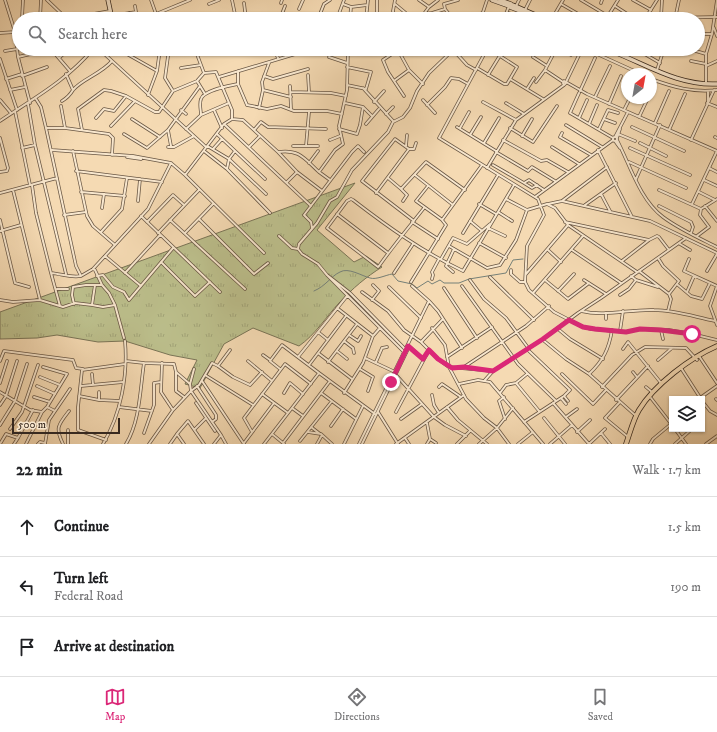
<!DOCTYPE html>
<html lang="en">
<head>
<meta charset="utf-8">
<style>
	:root { --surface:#fff; --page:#f2f2f2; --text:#202124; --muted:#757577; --line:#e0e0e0; --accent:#db2777 }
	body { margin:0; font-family:"IM FELL DW Pica",serif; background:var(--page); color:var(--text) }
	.controls { position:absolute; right:12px; bottom:12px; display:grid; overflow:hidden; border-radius:0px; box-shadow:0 1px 3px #0004 }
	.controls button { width:36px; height:36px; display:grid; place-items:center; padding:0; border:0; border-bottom:1px solid var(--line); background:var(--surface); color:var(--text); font:20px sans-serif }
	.compass { position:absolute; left:621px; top:68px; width:36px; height:36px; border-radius:50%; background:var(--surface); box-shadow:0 1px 3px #0004; rotate:31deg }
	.scale { position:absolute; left:12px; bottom:10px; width:108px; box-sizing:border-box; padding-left:4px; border:2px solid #392a1f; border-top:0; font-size:11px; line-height:14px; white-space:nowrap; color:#392a1f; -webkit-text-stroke:3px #f8e7ce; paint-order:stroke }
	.stop { position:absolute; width:12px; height:12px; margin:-9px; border:3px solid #db2777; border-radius:50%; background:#fff }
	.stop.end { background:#db2777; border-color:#fff; box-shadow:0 1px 4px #0008 }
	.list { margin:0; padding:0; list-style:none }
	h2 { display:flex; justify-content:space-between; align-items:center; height:52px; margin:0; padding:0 16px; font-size:17px }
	h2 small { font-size:13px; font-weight:400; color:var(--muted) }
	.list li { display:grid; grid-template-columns:26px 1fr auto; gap:12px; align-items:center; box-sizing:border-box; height:60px; padding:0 16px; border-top:1px solid var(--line) }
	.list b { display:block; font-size:15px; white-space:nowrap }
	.list p { margin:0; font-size:13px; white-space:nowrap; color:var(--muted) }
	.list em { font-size:13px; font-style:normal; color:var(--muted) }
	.icon { flex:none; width:22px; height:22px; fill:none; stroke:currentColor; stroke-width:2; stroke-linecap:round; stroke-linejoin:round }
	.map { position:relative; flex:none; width:717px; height:444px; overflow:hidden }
	.search { position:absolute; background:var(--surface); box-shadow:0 1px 3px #0004; left:12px; right:12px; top:12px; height:44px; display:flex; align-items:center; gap:10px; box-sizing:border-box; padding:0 14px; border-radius:22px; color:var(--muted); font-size:15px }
	.sheet { height:232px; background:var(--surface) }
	nav { display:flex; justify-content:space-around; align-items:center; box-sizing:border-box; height:56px; border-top:1px solid var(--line); background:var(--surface); font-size:11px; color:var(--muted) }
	nav a { display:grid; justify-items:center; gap:2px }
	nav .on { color:var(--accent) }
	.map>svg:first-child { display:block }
	.grass { fill:url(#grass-tufts); stroke:#7a7456 }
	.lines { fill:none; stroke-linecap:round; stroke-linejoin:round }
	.stream { stroke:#758078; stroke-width:1 }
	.street-casing { stroke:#685644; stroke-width:3.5 }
	.secondary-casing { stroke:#392a1f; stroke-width:5 }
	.primary-casing { stroke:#392a1f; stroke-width:5.5 }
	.street { stroke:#f8e7ce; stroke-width:2 }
	.secondary { stroke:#f8e7ce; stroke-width:3.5 }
	.primary { stroke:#f5dab3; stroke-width:4 }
	.route { stroke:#db2777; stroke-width:5 }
</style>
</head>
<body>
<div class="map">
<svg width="717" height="444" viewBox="0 0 717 444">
	<defs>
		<pattern id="grass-tufts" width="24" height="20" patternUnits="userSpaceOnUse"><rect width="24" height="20" fill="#bcbf8c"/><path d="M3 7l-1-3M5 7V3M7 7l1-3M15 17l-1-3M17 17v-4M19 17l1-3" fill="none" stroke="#a2a478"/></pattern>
	</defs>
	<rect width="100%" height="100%" fill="#f5dab3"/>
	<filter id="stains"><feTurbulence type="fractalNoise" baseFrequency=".005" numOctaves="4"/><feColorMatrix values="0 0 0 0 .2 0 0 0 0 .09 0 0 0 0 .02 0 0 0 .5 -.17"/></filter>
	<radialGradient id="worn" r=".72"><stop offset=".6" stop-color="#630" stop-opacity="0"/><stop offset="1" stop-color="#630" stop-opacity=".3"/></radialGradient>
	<path class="grass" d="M 355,183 L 317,230 L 354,262 L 366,256 L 382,267 C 366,277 353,288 339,303 C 326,317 315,335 299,346 L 253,328 L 224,344 L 200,388 L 185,384 L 197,360 L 170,355 L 125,341 L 98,342 L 57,335 L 37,338 L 0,339 L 0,312 Z"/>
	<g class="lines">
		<path class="stream" d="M 314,291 C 326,286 331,276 340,272 C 348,267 362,276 370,278 C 376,280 386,275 392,274 L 398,281 L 412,284 L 417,288 L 428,281 L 432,284 L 440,280 L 444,283 L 459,283 L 469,279 L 506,273 L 513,260 L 523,259"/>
		<defs>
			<path id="street" d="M 5,0 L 15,32 L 18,57 L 30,103
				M 47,0 L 67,19
				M 151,0 L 156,14 L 190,0
				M 232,0 L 236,19
				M 377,0 L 377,19
				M 395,0 L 393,11 L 395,19
				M 419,0 L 429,7
				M 581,0 L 613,19
				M 633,0 L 651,10
				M 244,3 L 246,19
				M 281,3 L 282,0
				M 601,3 L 602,0
				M 209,4 L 219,0
				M 343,4 L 351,7 L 350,19
				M 395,4 L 413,19
				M 561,4 L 587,19
				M 135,6 L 136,12
				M 516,6 L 519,0
				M 615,6 L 635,19
				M 351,7 L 367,5
				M 299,9 L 303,0
				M 445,9 L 444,4 L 458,0
				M 525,10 L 530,0
				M 129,13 L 130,19
				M 509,13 L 519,19
				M 424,14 L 432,13 L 445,9 L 453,19
				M 282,15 L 292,19
				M 554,15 L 561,19
				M 111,16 L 136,12 L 138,19
				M 608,16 L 618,0
				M 22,18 L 23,0
				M 661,18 L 662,0
				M 664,18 L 717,17
				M 40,19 L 41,0
				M 58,19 L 62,14
				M 87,19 L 86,16 L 88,15 L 110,11
				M 187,19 L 189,17 L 211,16 L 236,17
				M 280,19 L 285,6
				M 318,19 L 324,4 L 330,0
				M 337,19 L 344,0
				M 366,19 L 368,0
				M 420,19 L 429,7 L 438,0
				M 476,19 L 483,12 L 487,0
				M 504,19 L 509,6
				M 552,19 L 563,0
				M 645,19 L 657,0
				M 675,19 L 679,0
				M 714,28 L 717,36
				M 0,33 L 15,32
				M 698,34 L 712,34
				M 51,49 L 70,71
				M 99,49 L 206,147 L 209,147 L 229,159 L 266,194
				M 118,49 L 157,71
				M 195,49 L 204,73
				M 274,49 L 278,58
				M 355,49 L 371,52 L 378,49
				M 487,49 L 439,138 L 538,199 L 544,215 L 527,246 L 525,282 L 529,290 L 554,312 L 583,327 L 591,329 L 626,332 L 640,329 L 669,330 L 692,334 L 717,340
				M 547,49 L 554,53
				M 556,49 L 545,70 L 563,82
				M 559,49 L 571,55
				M 586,49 L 641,74
				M 636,49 L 660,63
				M 689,49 L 706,54
				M 398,50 L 383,60 L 388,72 L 404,96
				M 398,50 L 409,70 L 423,84
				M 5,51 L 17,49
				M 181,51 L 195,49
				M 338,52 L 339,49
				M 142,53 L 143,49
				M 457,54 L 467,65 L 476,70
				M 500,56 L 517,67 L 510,79
				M 18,57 L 35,53
				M 329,57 L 347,63
				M 533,57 L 547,66
				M 59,58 L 69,49
				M 0,59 L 17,110
				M 691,61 L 706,64
				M 706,66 L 717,61
				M 181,68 L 201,65
				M 477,68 L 504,84 L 507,84 L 510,79 L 543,99
				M 657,70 L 664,49
				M 238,71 L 238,84 L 247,105 L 267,109 L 281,106 L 294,111 L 327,111 L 342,114
				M 66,74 L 73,90
				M 308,75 L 309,92
				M 488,75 L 504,49
				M 22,76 L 47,67
				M 264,76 L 273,79 L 308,69
				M 219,77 L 312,49
				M 6,79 L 22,74
				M 651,79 C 673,87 694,93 717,90
				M 197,81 L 205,94
				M 394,81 L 409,70
				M 564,81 L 566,83 L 564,85 L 563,83 Z
				M 536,82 L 545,70
				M 566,82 L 587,94 L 717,151
				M 566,82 L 582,49
				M 706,82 L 706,54 L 712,34 L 717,0
				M 347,85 L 366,89 L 371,72 L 347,67
				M 290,86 L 291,109
				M 363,88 L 393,121
				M 527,89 L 534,78
				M 10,90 L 25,87
				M 263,90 L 291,97
				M 173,91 L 197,81 L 204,73 L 216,72 L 232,110 L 232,119
				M 580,91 L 595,58
				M 651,91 L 654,84
				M 291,92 L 331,93 L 346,96
				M 579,93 L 570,113 L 613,138
				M 148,95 L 157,71 L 160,49
				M 595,97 L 610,66
				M 36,99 L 41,107 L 46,128 L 76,266 L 81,276 L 93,269 L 95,270 L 102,285 L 109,293 L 115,305 L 124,338
				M 0,100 L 11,113
				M 423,100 L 435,113
				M 62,101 C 67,98 70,95 73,90 C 82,79 101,74 112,61
				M 374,102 L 384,91
				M 483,102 L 516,120
				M 708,102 L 708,91
				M 345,103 L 363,107 L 372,116
				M 506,103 L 524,114
				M 707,103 L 717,107
				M 28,104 L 35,145 L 66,274
				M 609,104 L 621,76
				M 427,105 L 445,87 L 451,78 L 459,79 L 468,84
				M 61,106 L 65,128
				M 259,108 L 263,90 L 262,82 L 269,63
				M 181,110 L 186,114
				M 214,110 L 222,128
				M 624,110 L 630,98
				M 15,111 L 30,185
				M 386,114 L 393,107
				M 201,115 C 201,110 199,104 201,99 C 204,90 229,86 238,84
				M 639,117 L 648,98
				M 96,118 L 104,109 L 114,111 L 126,96
				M 579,118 L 587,100
				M 132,119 L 160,137
				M 604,119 L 615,123
				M 0,121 C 34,98 66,81 93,49
				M 655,123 L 669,91
				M 366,124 L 379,109
				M 589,124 L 597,105
				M 225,125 L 311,206
				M 566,125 L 602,147
				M 111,126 L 135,101
				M 457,127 L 496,151
				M 632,127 L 684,151
				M 47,128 L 65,128 L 109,134 L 113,138 L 112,155
				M 460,128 L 469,112
				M 510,128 L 533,142 L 557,106
				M 186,129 L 201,115 L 229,103
				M 339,129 L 357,134 L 360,125 L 363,107
				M 599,129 L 608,110 L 618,113
				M 82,130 L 78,109 L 104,90 L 111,91 L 126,96 L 155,112 L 159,112 L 173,91 L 165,78 L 169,49
				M 168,130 L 171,146
				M 254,130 L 261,122 L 268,127 L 326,129
				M 669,130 L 685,94
				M 562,133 L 560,137 L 591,155
				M 124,134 L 147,148 L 168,130 L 200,86
				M 217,134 L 265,179
				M 618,134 L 635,141
				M 470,135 L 481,117
				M 522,136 L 532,119
				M613 139a2 2 0 1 1 4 0a2 2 0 1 1-4 0Z
				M 615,137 L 628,112
				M 715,137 L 717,138
				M 0,138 L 8,168 L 7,171 L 0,172
				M 617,138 L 620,129
				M 330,140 L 340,136
				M 503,140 L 541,161 L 547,160 L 568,172
				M 617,140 C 630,165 640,200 663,217 C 679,229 699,238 717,247
				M 691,140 L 714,90
				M 615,141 L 620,148
				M 484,143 L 499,118
				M 640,143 L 666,156
				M 293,146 L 318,146
				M 306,146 L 309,112
				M 406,146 L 407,135
				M 168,147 L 174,147 L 194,136
				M 249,147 L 260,136
				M 552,147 L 579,164
				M 22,148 L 35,145
				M 630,148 L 690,175
				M 213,149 L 222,139
				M 409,149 L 414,149 L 416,143
				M 52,150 L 133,156 L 171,163 L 148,209 L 93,269
				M 598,150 L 632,217
				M 73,151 L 87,216 L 93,226 L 115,245
				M 204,151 L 227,169 L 270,213
				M 278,152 L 297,172 L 322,191
				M 496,152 L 528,171 L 532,167 L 555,181
				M 127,157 L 141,159
				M 629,162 L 686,188
				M 171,163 L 185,175
				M 309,163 L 318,151
				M 493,165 L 524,183 L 529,180 L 544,190
				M 487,168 L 516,120 L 564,85
				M 709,168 L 717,172
				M 227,169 L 229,159 L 235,151
				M 76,171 L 162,182
				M 319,172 L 330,180
				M 415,175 L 453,205
				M 388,178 L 401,189 L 426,162 L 465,190
				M 636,179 L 660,125
				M 704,180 L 717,186
				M 287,182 L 297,172
				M 524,183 L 532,188 L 537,185
				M 32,185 L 36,213 L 51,273 C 62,274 71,278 81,276
				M 428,186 L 416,201 L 441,219
				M 401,189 L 407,195 L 403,201
				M 13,190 L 40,300 L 63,307 L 75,303 L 92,305 L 95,285
				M 659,190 L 701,209 L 717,199
				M 81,192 L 125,196
				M 699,192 L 715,200
				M 0,193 L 57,178
				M 376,193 L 409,149 L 395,139 L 362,181 L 414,221
				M 601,194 L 610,211
				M 535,197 L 613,140
				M 506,199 L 527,210
				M 138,201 L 140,179
				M 562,201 L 607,167
				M 479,204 L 496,214
				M 548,204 L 562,201 L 650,221 L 717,253
				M 692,204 L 717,151
				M 585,205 L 616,183
				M 659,206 L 691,222 L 693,227 L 691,233
				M 705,206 L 717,221
				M 102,208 L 104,194
				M 424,208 C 409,227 393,246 379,266 L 378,267 L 327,228 L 347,201 L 351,199 L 353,200 C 388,227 423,252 463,271 L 514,185
				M 498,212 L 512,221
				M 337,214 L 388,253
				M 64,215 L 86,212
				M 141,216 L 220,292
				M 199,219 L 254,274 L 268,263
				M 0,220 L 15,283 L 29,287
				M 170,220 L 245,289
				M 470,221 L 482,231
				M 147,222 L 173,195 L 184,205
				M 412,222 L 438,239
				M 565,222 L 649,240
				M 312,228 L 311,222 L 304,215 L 352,152 L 358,146 L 364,152
				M 488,228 L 505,236
				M 0,231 L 21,225
				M 101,232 L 122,209 L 127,178
				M 158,233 L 199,190
				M 185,233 L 213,204
				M 463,233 L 498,175
				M 279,236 L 292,248 L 298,249 L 299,244 L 317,223 L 330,201 L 337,197 L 352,170 L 388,132 L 393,122 L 403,117 L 410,108 L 417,91 L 429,73 L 454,49
				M 697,236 L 709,227 L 700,215 L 701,209
				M 479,243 L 506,258
				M 680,244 L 690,250
				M 449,246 L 487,268 L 500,265 L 516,240 L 527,210 L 547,204 L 555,208 L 568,225 L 637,272
				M 298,249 L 302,254 L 318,264 L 327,275
				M 548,250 L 561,262
				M 572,250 L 621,283
				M 264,253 L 185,175 L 224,124 L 232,119 L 243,120 L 278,152 C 299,149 304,158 319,172 L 335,150 L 343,144 L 339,126 L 347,90 L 348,49
				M 105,256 L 141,286
				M 658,258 L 663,266 L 679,281 L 669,294
				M 441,259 L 453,238 L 467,244 L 490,224
				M 689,259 L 684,271 L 717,286
				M 622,261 L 649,240 L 657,236 L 659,237 L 669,250
				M 161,262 L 195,296 L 210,282
				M 511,270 L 511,274 L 520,282 L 525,282
				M 639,271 L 669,294 L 671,299 L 668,311
				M 707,271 L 717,254
				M 453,272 L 446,266 L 454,249
				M 51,273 L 60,306
				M 125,273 L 160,235
				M 394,273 L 413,244
				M 526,274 L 568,225
				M 97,276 L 103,275 L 113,287 L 124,292 L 129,300 L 173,248
				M 631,276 L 636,280 L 658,287
				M 490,277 L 534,320
				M 432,279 L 433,275 L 432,272 L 439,259
				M 470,280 L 484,299 L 506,318 L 529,349
				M 545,280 L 568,299 L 589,283
				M 584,280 L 606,294
				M 411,282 L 446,225 L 442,220 L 482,165
				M 678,285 L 691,296 L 702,299 L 710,283
				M 412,286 L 429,301
				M 462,286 L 518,364 L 556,401
				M 717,286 L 710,306 L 717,325
				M 389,287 L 421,318
				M 444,288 L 477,338
				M 57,289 L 68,289
				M 558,291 L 574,274
				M 362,292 L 388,311 L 404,330 L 421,342 L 438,359 L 449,367 L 493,371
				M 687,292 L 694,276
				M 533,293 L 583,236
				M 620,295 L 629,289 L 636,280
				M 0,300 L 13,302 L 40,300
				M 372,300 L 379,291 L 373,285
				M 74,304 L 72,295 L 73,287 L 86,285 L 102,285
				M 92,305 L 103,307 L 115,305
				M 337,308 L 373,336 L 363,363 L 344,393
				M 581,311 C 605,317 630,309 654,310 C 675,310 695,317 715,321
				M 606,319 L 606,313
				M 432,328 L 445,345 L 449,367 L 466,399 L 484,418 L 497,428 L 509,444
				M 558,329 L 570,339 L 603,359
				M 661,330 L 663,339
				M 620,331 L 623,311
				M 318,332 L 328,340
				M 349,335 L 358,341 L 361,336
				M 373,336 L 380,328
				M 543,340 L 566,359 L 589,374 L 635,415
				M 344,341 L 353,348 L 354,353
				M 422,341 L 443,319
				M 409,346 L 423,359
				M 623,349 L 628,342 L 661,383
				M 230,350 L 218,366 L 233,377 L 250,385 L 262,372
				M 337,351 L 347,359
				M 318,353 L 352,379
				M 263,355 L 270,360
				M 699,356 L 717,383
				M 298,357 L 347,296
				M 447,357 L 492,327
				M 365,358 L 395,372
				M 658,360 L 672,348
				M 0,361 L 4,351 L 73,360 L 76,368 L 83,369
				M 126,361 L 144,363
				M 248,361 L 272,381
				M 328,362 L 357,324
				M 376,362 L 382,348 L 387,347
				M 162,363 L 161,392 L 173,410
				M 309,365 L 346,316
				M 43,367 L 67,374 L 47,407
				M 464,367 L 526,326 L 549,306
				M 681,368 L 701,399
				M 280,369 L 270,361 L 282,345 L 319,373
				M 360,369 L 373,377 L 368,391
				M 176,372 L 176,391 L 184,397
				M 633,372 L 637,377
				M 92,374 L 93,385
				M 527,374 L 516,383 L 539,411
				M 562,374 L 593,404 L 606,390
				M 589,374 C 603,361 609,349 612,330
				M 205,375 L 253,405
				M 396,375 L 434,417 L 445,425 L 466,436
				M 40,377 L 60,385
				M 485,380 L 493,371 L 543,339 L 578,313 L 601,298 L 686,238
				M 202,381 L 244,444
				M 0,383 L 7,361
				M 190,384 L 194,369
				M 459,384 L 478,380 L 490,382 L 543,444
				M 37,386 L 55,394
				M 81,386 L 123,382
				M 197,386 L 216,415 L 216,419 L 212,422
				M 439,387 L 442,384 L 461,397
				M 602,387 L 632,355 L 645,347 L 686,348 L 697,360
				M 646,387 L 652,392
				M 0,392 L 30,410 L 42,412 L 26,444
				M 99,392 L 99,400 L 120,401
				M 284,393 L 290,383 L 303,394
				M 321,393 L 356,419
				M 500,393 L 506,385 L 516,383
				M 262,394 L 288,413
				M 432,395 L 434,405 L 439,413
				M 79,396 L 99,400
				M 564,396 L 568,401
				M 34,397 L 50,402
				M 504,397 L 499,401 L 505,419
				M 561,398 L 566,404
				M 651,398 L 672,425
				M 700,398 L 717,386
				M 716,399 L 717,400
				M 616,400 L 648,366
				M 702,401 L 710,411 L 717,415
				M 196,403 L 215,431
				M 553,403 L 589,444
				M 619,403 L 605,418 L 628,437
				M 0,405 L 6,396 L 17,361
				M 119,407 L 152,411
				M 447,407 L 458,420 L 487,444
				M 292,408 L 303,416
				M 42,412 L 47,407 L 55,411
				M 378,412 L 398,444
				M 396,412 L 429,350
				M 566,417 L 577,409
				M 544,418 L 565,444
				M 401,419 L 422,404
				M 702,421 L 703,420
				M 524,422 L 564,396 L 570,390 L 528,350
				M 427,423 L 430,439 L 427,444
				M 0,425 L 15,401 L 27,364
				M 331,426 L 343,409
				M 311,427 L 320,434
				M 10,429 L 22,412 L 38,365
				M 195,429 L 205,419
				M 675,429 L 686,444
				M 252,432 L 244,418 L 285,364 L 311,384
				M 308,432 L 321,434 L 332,444
				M 577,432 L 590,420
				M 144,433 L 154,405 L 154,383 L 161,382
				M 601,433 L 610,444
				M 272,434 L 283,443
				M 405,438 L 409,444
				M 430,439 L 436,443
				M 106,440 L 78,430 L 78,407 L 82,370 L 125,364
				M 300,441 L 332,401
				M 244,443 L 274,403
				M 0,444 L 6,434 L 18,438 L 33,410
				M 14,444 L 18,438
				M 38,444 L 40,442 L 45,443
				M 45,444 L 49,420 L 70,389
				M 63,444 C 55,428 58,425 69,411
				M 68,444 L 68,430
				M 103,444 C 121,414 128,375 125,341
				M 126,444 C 140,421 140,390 144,363 L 174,364 L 176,372 L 190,384 L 191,391 L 199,385 L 212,363 L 218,366
				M 149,444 L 173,410 L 191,391 L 221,435
				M 170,444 L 177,434
				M 184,444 L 177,434 L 188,421 L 204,444
				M 214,444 L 221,435 L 226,444
				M 264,444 L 319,373 L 375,414
				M 284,444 L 283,443 L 330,381
				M 317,444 L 322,435
				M 344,444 L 363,406
				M 359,444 L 429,301 L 438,311 L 462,348
				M 362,444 L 407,351 L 350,293 L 327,275 L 404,352
				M 396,444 L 464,395
				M 457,444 L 470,431
				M 479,444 L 497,428 L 513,408
				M 518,444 L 533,432
				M 550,444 L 572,425
				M 589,444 L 605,429
				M 650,444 L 653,439 L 671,424
				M 675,444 L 692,429
				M 706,444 L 717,436"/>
			<path id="secondary" d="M 108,0 L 112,19
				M 492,0 L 509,6
				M 500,0 L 511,4
				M 513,5 L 510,5 L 510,7 L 541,19
				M 513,5 L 545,19
				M 606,49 C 643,62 676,86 717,84"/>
			<path id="primary" d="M 626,444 C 630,433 633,420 639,410 C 654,385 691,357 717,346"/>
		</defs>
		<use href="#street" class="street-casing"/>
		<use href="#secondary" class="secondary-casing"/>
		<use href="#primary" class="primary-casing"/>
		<use href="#street" class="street"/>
		<use href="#secondary" class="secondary"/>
		<use href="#primary" class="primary"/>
	</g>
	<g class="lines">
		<path class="route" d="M 391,382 L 408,346 L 423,359 L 429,350 L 438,359 L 452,368 L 464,367 L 493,371 L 543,339 L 569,320 L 583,327 L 595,329 L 626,332 L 640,329 L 661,330 L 692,334"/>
	</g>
	<rect width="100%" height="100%" filter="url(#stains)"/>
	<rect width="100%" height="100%" fill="url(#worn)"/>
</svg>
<div class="controls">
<button><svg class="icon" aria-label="layers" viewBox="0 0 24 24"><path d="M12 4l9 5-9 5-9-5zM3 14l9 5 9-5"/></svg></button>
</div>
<svg class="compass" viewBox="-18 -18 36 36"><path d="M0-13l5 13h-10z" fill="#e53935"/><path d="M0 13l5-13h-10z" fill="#757577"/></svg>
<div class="scale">500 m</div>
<div class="stop" style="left:692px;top:334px"></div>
<div class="stop end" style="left:391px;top:382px"></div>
<div class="search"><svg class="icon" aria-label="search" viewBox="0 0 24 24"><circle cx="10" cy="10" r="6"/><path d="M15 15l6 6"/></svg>Search here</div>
</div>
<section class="sheet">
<h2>22 min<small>Walk · 1.7 km</small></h2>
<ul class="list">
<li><svg class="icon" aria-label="ahead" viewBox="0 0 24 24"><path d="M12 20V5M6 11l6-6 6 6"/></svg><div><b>Continue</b></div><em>1.5 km</em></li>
<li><svg class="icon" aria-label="left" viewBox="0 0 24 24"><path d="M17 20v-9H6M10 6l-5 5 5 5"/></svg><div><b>Turn left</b><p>Federal Road</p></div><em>190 m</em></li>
<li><svg class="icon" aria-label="arrive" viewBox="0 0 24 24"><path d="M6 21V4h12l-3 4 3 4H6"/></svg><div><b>Arrive at destination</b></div></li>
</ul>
</section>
<nav>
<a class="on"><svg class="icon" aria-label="map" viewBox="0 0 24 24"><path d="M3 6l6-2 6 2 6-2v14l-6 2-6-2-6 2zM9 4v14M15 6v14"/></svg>Map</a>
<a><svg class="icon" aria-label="directions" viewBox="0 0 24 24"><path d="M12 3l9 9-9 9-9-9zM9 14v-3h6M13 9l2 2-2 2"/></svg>Directions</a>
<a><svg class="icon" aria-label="saved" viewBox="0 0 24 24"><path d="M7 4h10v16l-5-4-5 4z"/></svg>Saved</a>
</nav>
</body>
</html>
